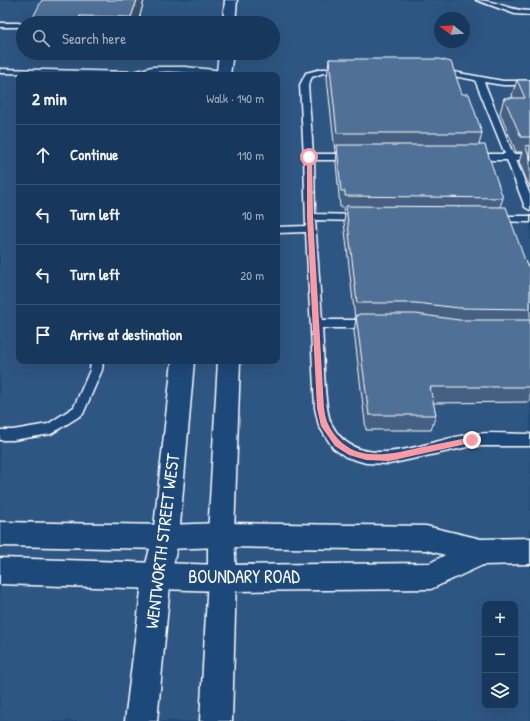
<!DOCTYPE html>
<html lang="en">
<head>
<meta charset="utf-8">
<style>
	:root { --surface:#17385c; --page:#203f62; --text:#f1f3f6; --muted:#9eacbb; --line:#365272 }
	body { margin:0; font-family:"Patrick Hand",sans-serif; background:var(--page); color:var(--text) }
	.controls { position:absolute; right:12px; bottom:12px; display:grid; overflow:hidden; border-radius:8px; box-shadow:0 4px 16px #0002 }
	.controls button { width:36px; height:36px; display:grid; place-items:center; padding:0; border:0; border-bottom:1px solid var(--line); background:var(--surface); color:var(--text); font:20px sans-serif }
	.compass { position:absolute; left:434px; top:12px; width:36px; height:36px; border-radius:50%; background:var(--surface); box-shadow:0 4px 16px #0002; rotate:287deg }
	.stop { position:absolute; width:12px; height:12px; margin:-9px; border:3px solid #ff9aa2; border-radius:50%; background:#fff }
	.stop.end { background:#ff9aa2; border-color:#fff; box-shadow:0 1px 4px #0008 }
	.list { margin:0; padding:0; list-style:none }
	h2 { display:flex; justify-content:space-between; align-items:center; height:52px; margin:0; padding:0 16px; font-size:17px }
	h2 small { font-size:13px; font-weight:400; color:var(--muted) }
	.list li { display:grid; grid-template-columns:26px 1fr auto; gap:12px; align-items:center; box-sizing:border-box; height:60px; padding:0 16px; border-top:1px solid var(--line) }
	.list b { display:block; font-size:15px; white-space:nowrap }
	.list em { font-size:13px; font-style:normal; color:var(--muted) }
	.icon { flex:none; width:22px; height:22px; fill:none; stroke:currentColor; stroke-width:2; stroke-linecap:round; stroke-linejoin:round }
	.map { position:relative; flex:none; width:530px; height:721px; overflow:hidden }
	.search { position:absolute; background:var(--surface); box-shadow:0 4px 16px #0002; left:16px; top:16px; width:264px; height:44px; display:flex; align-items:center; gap:10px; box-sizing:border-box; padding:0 14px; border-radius:22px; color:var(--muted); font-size:15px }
	.panel { position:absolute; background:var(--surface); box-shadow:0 4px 16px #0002; left:16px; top:72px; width:264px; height:292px; border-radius:8px }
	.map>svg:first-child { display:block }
	.built { fill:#2e5683; fill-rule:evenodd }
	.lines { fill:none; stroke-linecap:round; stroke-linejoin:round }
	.service-casing { stroke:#fff; stroke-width:3 }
	.tertiary-casing { stroke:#fff; stroke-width:3 }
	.secondary-casing { stroke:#fff; stroke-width:3 }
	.service { fill:#1f4a7a; fill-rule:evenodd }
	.tertiary { fill:#1f4a7a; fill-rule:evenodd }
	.secondary { fill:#1f4a7a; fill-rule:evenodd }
	.wall { fill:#456182; stroke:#fff }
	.shaded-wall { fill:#384f6a; stroke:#fff }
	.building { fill:#507197; stroke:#fff }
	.route { fill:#ff9aa2 }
	.labels { text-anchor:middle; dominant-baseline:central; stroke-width:3.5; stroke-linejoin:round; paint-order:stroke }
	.near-street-label { font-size:18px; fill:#fff; stroke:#1f4a7a }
</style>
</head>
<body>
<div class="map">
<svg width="530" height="721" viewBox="0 0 530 721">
	<rect width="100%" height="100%" fill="#1f4a7a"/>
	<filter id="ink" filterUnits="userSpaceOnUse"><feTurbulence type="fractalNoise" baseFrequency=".025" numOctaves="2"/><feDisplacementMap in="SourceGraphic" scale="8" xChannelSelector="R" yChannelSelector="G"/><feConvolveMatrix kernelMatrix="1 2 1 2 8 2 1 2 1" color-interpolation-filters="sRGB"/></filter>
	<g filter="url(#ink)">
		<path class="built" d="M 0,0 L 530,0 L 530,721 L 0,721 ZM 440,18 L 464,18 L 464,42 L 440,42 ZM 23,23 L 273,23 L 273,53 L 23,53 ZM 19,75 L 277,75 L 277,361 L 19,361 ZM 485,604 L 515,604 L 515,706 L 485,706 Z"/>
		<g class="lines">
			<defs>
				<path id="service" d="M 476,0 C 495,0 510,11 530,11 L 530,15 L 515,14 Z
					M 0,23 L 19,23 L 23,25 L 19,27 L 0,27 Z
					M 152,67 L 185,67 L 224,71 L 228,73 L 225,75 C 196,75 168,67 139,75 L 0,73 L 0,69 L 134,72 Z
					M 322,69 L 344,69 L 348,71 L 344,73 L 323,73 L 312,77 L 308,85 L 313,154 L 352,154 L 357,157 L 352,160 L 314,160 L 315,214 L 360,215 L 365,218 L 360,221 L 315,220 L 322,320 L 371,320 L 375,321 L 377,324 L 375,327 L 371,328 L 322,328 C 324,348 323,410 332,425 C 360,477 428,439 472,434 C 491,432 511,434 530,434 L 530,446 L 472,446 L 389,464 L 366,463 L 346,457 L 333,448 L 319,426 L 315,408 L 306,232 L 277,233 L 277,227 L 306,226 L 304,157 L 300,85 L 306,73 Z
					M 437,69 L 503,81 L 530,81 L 530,85 L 503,85 L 484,82 L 513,154 L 530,154 L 530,160 L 516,160 L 530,195 L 530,210 L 525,207 L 507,160 L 473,160 L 468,157 L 473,154 L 505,154 L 475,80 L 437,73 Z
					M 495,216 L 530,216 L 530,222 L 491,221 L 490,219 L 491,217 Z
					M 91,361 L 103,361 L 102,370 L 83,414 L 51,434 L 13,440 L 0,440 L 0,430 L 13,430 L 48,424 L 74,407 L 90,370 Z"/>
				<path id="tertiary" d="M 0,522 L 166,525 L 221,523 L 426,526 L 481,539 L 530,538 L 530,564 L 483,565 L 431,589 L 222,591 L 0,584 L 0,558 L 222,565 L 430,563 L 445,555 L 426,550 L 221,547 L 166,549 L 0,546 Z"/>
				<path id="secondary" d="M 225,0 L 237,0 L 235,23 L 223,23 Z
					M 219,53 L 233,53 L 230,75 L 215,75 L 217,72 Z
					M 172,361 L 194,361 L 179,537 L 171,575 L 157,721 L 125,721 L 143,575 L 153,537 Z
					M 218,361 L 240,361 L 234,535 L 236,578 L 232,721 L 200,721 L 208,578 L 208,535 Z"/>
			</defs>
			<use href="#service" class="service-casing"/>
			<use href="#tertiary" class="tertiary-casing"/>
			<use href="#secondary" class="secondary-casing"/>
			<use href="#service" class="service"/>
			<use href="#tertiary" class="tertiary"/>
			<use href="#secondary" class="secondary"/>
		</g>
		<path class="wall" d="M 144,0 L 138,23 L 30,23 Z
			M 329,59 L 462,94 L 482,133 L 479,145 L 503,198 L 500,207 L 527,266 L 530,266 L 530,402 L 433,403 L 436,415 L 431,430 L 366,430 L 354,331 L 356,319 L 355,319 L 344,222 L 345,213 L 344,213 L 343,207 L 340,207 L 336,162 L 337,152 L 335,152 L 327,78 Z
			M 517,80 L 530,80 L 530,188 L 519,162 L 522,152 L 516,152 L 500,113 L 504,98 L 513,98 L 512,95 Z"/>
		<path class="shaded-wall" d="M 137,0 L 144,0 L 138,23 L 132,23 L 131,17 Z
			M 80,16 L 81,23 L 77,23 Z"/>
		<path class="building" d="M 42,0 L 137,0 L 131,17 L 80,16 L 77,23 L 30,23 Z
			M 329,59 L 439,59 L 451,62 L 462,94 L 469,94 L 482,133 L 337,133 Z
			M 517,80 L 530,80 L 530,137 L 521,137 L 504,98 L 525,98 Z
			M 337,145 L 485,145 L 503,198 L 345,196 L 345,191 L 341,191 Z
			M 530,145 L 530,158 L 525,146 Z
			M 346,206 L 506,207 L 527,266 L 530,266 L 530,309 L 459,308 L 416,303 L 357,303 Z
			M 359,314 L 416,314 L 459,320 L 530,320 L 530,387 L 430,387 L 436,415 L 369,415 L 356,315 L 359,315 Z"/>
	</g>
	<path class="route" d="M 309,155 L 312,157 L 313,217 L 324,408 C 325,414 326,421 329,426 C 349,463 384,456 418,448 C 436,444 454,441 472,437 L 476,440 L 475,442 L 389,461 L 366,460 L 349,455 L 335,446 L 321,426 L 317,408 L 307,217 L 307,157 Z"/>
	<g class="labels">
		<g class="near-street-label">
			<text transform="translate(162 541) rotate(-83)">WENTWORTH STREET WEST</text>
			<text x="244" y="576">BOUNDARY ROAD</text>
		</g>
	</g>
</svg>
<div class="controls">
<button>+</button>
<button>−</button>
<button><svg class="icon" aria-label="layers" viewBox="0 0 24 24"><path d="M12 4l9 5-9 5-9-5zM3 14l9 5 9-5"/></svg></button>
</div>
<svg class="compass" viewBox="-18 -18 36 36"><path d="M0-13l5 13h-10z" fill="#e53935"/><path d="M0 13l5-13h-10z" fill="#9eacbb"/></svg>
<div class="stop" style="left:309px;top:157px"></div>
<div class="stop end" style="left:472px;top:440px"></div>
<div class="search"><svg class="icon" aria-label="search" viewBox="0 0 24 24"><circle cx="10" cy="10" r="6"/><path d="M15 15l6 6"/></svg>Search here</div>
<section class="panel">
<h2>2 min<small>Walk · 140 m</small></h2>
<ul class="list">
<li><svg class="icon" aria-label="ahead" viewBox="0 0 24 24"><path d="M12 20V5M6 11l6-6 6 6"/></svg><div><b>Continue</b></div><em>110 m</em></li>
<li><svg class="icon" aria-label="left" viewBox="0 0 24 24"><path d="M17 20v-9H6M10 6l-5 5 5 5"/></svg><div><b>Turn left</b></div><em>10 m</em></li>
<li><svg class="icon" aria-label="left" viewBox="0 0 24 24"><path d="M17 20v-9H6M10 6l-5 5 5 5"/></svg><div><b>Turn left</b></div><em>20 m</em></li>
<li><svg class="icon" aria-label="arrive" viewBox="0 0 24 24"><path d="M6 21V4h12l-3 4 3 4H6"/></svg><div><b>Arrive at destination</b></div></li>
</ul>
</section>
</div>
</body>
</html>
